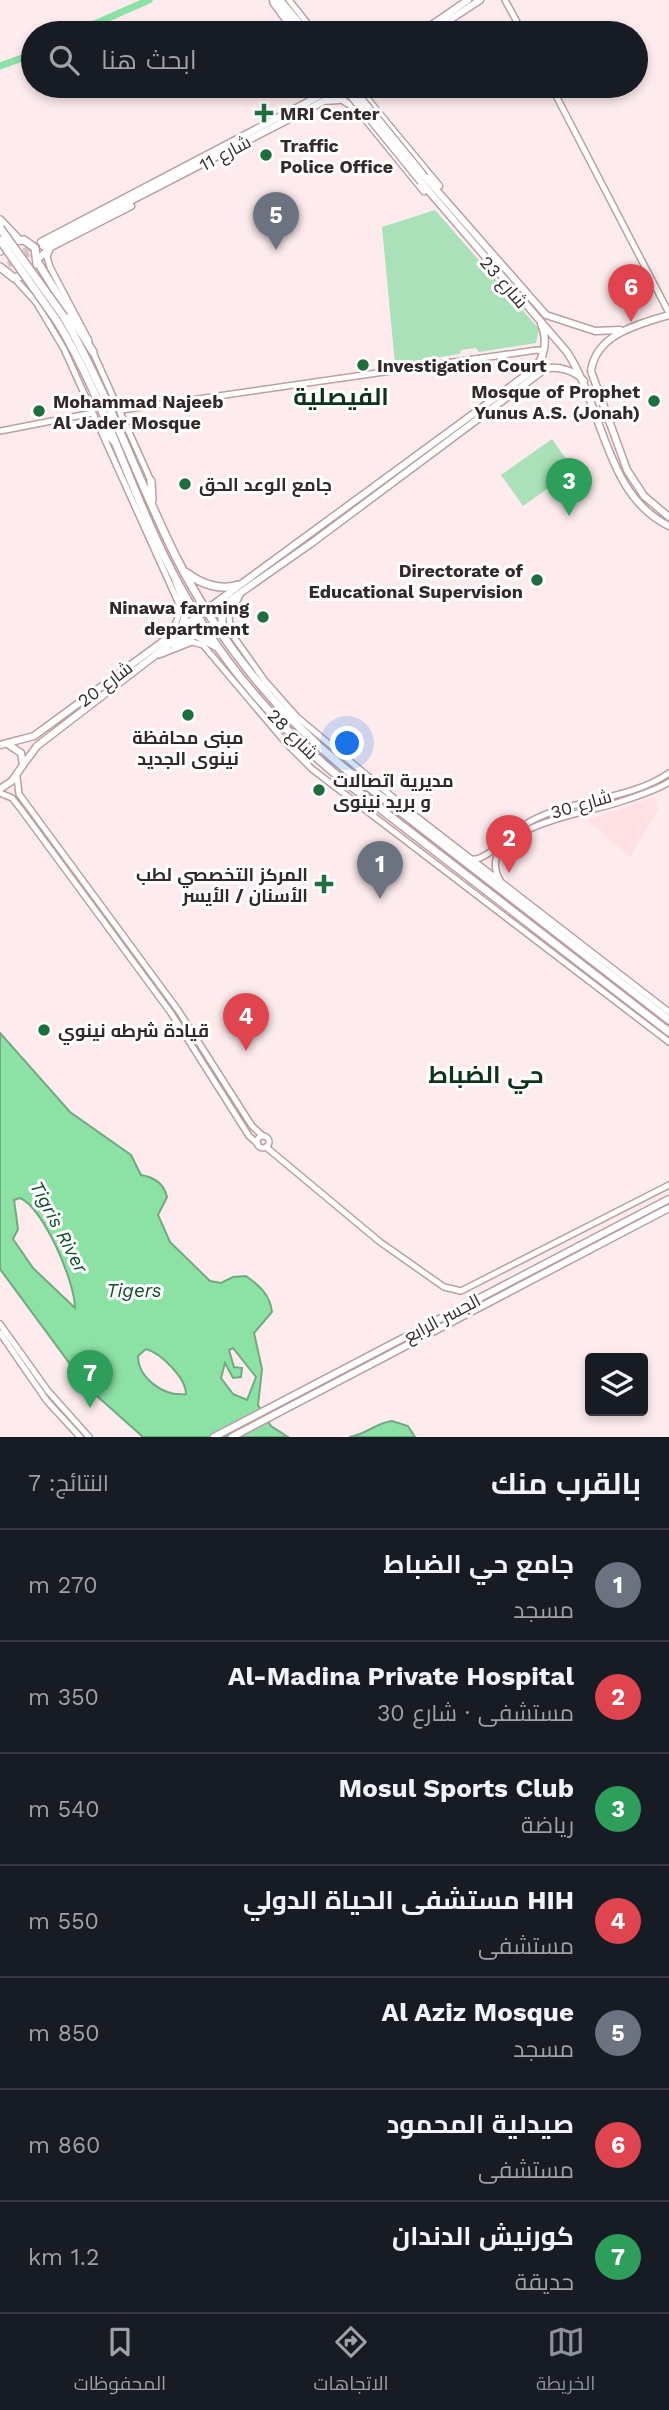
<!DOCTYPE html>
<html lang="ar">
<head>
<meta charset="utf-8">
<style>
	:root { --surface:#171b24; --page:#20242c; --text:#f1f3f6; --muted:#9ea1a6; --line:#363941; --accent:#8c9099 }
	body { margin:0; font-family:"Work Sans",Cairo,sans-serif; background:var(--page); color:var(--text); direction:rtl }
	.controls { position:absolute; right:21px; bottom:21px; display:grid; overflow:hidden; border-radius:7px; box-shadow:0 4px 10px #0003 }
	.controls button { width:63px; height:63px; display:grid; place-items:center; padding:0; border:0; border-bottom:2px solid var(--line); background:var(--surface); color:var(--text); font:35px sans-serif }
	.you { position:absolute; left:348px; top:744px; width:24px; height:24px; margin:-18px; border:5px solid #fff; border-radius:50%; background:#1a73e8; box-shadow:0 0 0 10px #1a73e833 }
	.badge { display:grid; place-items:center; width:46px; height:46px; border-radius:50%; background:var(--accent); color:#fff; font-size:23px; font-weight:700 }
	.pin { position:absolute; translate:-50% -58px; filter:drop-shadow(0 2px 4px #0008) }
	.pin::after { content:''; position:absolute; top:37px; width:24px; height:21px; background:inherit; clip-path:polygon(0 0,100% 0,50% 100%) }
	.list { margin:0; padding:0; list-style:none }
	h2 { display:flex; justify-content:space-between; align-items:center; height:91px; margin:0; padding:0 28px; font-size:30px }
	h2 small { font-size:23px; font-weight:400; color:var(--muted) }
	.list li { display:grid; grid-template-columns:46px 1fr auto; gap:21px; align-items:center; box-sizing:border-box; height:112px; padding:0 28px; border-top:2px solid var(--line) }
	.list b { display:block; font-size:26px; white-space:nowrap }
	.list p { margin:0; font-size:23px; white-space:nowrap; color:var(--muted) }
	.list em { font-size:23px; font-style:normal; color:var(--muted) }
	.icon { flex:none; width:38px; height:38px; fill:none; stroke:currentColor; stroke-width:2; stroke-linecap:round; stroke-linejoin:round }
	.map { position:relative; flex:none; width:669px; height:1437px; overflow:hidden; direction:ltr }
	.search { position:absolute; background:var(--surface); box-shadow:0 4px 10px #0003; left:21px; right:21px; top:21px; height:77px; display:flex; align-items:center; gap:18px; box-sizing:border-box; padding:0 24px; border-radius:38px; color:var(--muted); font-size:26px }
	.sheet { height:875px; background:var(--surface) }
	nav { display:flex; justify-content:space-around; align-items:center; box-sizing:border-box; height:98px; border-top:2px solid var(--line); background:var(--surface); font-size:19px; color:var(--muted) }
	nav a { display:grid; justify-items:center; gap:4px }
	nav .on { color:var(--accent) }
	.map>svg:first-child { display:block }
	.built { fill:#ffe0e3 }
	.green { fill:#aae1b8 }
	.water { fill:#8ce1a5; stroke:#72aa80; stroke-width:2; fill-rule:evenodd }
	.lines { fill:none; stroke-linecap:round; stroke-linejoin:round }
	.river { stroke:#8ce1a5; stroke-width:7 }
	.primary-tunnel { stroke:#d5c4c6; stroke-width:6; stroke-dasharray:6 3; stroke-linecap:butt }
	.secondary-casing { stroke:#bb9fa2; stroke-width:8 }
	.primary-casing { stroke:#bb9fa2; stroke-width:9 }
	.highway-casing { stroke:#bb9fa2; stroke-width:10 }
	.secondary { stroke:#fff; stroke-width:5 }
	.primary { stroke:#fff; stroke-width:6 }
	.highway { stroke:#fff; stroke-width:7 }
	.primary-bridge-casing { stroke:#bb9fa2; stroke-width:9; stroke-linecap:butt }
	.highway-bridge-casing { stroke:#bb9fa2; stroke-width:10; stroke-linecap:butt }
	.primary-bridge { stroke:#fff; stroke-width:6 }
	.highway-bridge { stroke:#fff; stroke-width:7 }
	.poi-dot { fill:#1f6e3d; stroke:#fff; stroke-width:2.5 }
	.labels { text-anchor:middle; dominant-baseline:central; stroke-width:6; stroke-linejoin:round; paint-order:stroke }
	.poi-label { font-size:18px; font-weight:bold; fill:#34292a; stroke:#fff; text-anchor:start }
	.street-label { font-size:18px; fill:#34292a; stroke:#fff }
	.water-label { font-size:19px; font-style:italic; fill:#0e4e28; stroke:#fff }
	.district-label { font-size:24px; font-weight:bold; fill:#0e331b; stroke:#fff }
</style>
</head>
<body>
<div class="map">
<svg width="669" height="1437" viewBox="0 0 669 1437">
	<rect width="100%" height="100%" fill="#fdebed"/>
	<path class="built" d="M 655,797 L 658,810 L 630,857 L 588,820 Z"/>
	<path class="green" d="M 435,210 L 539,329 L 536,343 L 479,352 L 476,348 L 461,350 L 460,354 L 395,364 L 382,227 Z
		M 552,439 L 574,470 L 523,506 L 501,475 Z"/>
	<path class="water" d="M 0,1033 L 70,1112 L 131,1155 L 141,1175 C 153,1177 164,1183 167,1197 L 158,1215 L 170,1242 L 210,1281 L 221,1283 L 233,1277 L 246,1276 C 260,1286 270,1295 272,1312 L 254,1333 L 262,1369 L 258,1405 L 271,1426 L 288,1437 L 143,1437 L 87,1387 L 0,1269 ZM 20,1198 C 43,1207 75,1282 75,1308 L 33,1268 L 13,1239 L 18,1229 L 14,1200 ZM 233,1348 L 256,1377 L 247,1400 L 233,1394 L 221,1378 L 225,1363 L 233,1378 L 241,1377 L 242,1368 L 234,1367 L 229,1350 ZM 146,1349 C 161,1353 186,1378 186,1394 C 164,1397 138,1378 138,1356 Z
		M 392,1421 L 408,1426 L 415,1437 L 349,1437 C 366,1435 375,1423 392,1421 Z"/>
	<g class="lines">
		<path class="river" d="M 74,33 L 149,0
			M 0,66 L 33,54"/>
		<path class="primary-tunnel" d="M 16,256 L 37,244
			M 0,269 L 43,246"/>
		<defs>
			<path id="secondary" d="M 289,0 L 315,33
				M 505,0 L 523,33
				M 273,3 L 295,33
				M 551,86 L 669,313
				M 50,249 L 47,257 L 50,267 L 89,341
				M 15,279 L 36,302 L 64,349 L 179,604 L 179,614 L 171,636
				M 92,350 L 151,481
				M 121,410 L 537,350 L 542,351 L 543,355
				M 0,431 L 93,413
				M 240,595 L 229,617 L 231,633 L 265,681 L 297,717 L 413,814 L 669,1012
				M 159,655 L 192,642 L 203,645 L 286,743 L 312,769 L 669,1042
				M 17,777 L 19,794 L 178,1010 L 252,1126 L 263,1136
				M 0,793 L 12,798 L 20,808 L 171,1013 L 249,1136 L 258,1144
				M 474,859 C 487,860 516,829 531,821 C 574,798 628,801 669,773
				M 500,880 C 471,830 587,812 613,804 C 631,798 653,792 669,782
				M257 1142a6 6 0 1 1 12 0a6 6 0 1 1-12 0Z
				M 266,1147 L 380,1242 L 444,1287 L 461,1291 L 669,1185
				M 0,1324 L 48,1391 L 89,1437
				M 0,1333 L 47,1401 L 80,1437"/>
			<path id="primary" d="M 273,0 L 300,33
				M 280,0 L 308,33
				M 420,33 L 468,0
				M 430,33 L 480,0
				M 362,86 L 367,99 L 439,186
				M 344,101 L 358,110 L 424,191
				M 425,177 L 546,315 L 595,331 L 620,330
				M 421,182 L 567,352 C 603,406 605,495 669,526
				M 41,242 L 323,94 L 329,86
				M 43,246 L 324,101 L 339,100
				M 38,259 L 51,247 L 131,206
				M 669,315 C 639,324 596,334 591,371 L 627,470 L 644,496 L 669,517
				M 209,615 L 313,542 L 545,369 C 557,365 576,371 584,381
				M 0,745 L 34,736 L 533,370 C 545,358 548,339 541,324
				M 23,765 L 37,746 L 201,620
				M 0,789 L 12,781 L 23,765 L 21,753 L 9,745
				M 214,1437 L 669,1199
				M 232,1437 L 669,1208"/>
			<path id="highway" d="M 0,220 L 18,239
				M 0,251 L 10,241 L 24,240 L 35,248 L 37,264
				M 37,261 L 93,352
				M 0,267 L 14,278 L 30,274
				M 64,317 C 108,394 136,476 175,555 C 216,636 273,709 343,767 L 669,1020
				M 57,321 C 103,396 127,482 166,560 C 207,643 266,717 338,776 L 669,1032
				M 102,430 L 114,441
				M 151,481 L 152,500
				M 187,573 C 201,584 221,591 238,585
				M 176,580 L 187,610 L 181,630
				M 222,632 L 222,615 L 232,599
				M 172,644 L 196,635 L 215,646"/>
		</defs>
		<use href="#secondary" class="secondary-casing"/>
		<use href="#primary" class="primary-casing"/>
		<use href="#highway" class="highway-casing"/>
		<use href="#secondary" class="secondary"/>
		<use href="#primary" class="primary"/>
		<use href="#highway" class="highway"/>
		<defs>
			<path id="primary-bridge" d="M 343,86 L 421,182
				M 351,86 L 425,177"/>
			<path id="highway-bridge" d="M 0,228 L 64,317
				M 0,240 L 57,321"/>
		</defs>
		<use href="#primary-bridge" class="primary-bridge-casing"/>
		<use href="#highway-bridge" class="highway-bridge-casing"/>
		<use href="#primary-bridge" class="primary-bridge"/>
		<use href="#highway-bridge" class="highway-bridge"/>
	</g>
	<g class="poi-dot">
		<path d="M260.5 102.5h7v7h7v7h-7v7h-7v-7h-7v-7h7z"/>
		<circle cx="266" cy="155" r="7"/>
		<circle cx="363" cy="365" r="7"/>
		<circle cx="654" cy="401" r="7"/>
		<circle cx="39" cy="411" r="7"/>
		<circle cx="185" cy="484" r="7"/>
		<circle cx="537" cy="580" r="7"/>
		<circle cx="263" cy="617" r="7"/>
		<circle cx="188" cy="715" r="7"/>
		<circle cx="319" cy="790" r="7"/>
		<path d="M320.5 873.5h7v7h7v7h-7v7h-7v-7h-7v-7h7z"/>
		<circle cx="44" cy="1030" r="7"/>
	</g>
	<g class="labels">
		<g class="poi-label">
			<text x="280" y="113">MRI Center</text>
			<text x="280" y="145">Traffic<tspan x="280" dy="21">Police Office</tspan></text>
			<text x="377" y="365">Investigation Court</text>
			<text x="640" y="391" text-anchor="end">Mosque of Prophet<tspan x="640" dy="21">Yunus A.S. (Jonah)</tspan></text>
			<text x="53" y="401">Mohammad Najeeb<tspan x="53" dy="21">Al Jader Mosque</tspan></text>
			<text x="199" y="484">جامع الوعد الحق</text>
			<text x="523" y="570" text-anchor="end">Directorate of<tspan x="523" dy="21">Educational Supervision</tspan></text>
			<text x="249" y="607" text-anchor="end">Ninawa farming<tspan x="249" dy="21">department</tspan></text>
			<text x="188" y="737" text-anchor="middle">مبنى محافظة<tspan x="188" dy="21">نينوى الجديد</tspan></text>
			<text x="333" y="780">مديرية اتصالات<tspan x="333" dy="21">و بريد نينوى</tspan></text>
			<text x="308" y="874" text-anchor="end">المركز التخصصي لطب<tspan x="308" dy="21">الأسنان / الأيسر</tspan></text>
			<text x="58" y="1030">قيادة شرطه نينوي</text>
		</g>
		<g class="street-label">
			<text transform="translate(225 153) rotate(-28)">شارع 11</text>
			<text transform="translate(504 282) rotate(49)">شارع 23</text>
			<text transform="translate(105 684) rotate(-37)">شارع 20</text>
			<text transform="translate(293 734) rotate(45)">شارع 28</text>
			<text transform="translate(581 804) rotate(-16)">شارع 30</text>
			<text transform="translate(442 1318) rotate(-28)">الجسر الرابع</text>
		</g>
		<g class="water-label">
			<text transform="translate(59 1227) rotate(62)">Tigris River</text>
			<text x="134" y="1290">Tigers</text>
		</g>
		<g class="district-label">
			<text x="341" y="397">الفيصلية</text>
			<text x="486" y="1075">حي الضباط</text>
		</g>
	</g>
</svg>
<div class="controls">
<button><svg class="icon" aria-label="layers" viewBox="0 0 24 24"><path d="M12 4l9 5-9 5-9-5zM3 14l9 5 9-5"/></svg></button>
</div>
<div class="you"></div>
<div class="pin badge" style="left:380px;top:899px;background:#6b7280">1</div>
<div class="pin badge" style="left:509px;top:873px;background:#e0444e">2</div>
<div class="pin badge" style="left:569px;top:516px;background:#2e9e5b">3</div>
<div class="pin badge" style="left:246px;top:1051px;background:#e0444e">4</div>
<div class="pin badge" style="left:276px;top:250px;background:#6b7280">5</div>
<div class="pin badge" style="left:631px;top:322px;background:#e0444e">6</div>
<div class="pin badge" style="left:90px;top:1408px;background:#2e9e5b">7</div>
<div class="search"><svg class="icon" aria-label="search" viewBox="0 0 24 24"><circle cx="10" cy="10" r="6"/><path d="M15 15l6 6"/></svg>ابحث هنا</div>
</div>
<section class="sheet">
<h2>بالقرب منك<small>النتائج: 7</small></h2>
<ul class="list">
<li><span class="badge" style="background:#6b7280">1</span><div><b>جامع حي الضباط</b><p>مسجد</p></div><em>270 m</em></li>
<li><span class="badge" style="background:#e0444e">2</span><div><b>Al-Madina Private Hospital</b><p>مستشفى · شارع 30</p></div><em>350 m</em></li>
<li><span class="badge" style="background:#2e9e5b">3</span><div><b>Mosul Sports Club</b><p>رياضة</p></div><em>540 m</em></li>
<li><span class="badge" style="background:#e0444e">4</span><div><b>HIH مستشفى الحياة الدولي</b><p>مستشفى</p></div><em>550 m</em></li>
<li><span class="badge" style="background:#6b7280">5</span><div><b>Al Aziz Mosque</b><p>مسجد</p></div><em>850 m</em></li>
<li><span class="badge" style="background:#e0444e">6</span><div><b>صيدلية المحمود</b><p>مستشفى</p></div><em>860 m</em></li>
<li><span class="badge" style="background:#2e9e5b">7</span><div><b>كورنيش الدندان</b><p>حديقة</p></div><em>1.2 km</em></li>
</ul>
</section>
<nav>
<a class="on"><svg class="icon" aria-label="map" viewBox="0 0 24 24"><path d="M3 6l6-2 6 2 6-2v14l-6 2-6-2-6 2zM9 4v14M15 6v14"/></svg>الخريطة</a>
<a><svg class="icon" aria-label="directions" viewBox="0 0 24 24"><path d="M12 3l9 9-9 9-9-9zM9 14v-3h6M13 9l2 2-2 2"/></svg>الاتجاهات</a>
<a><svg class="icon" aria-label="saved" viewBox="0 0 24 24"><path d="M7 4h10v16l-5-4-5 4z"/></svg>المحفوظات</a>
</nav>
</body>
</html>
